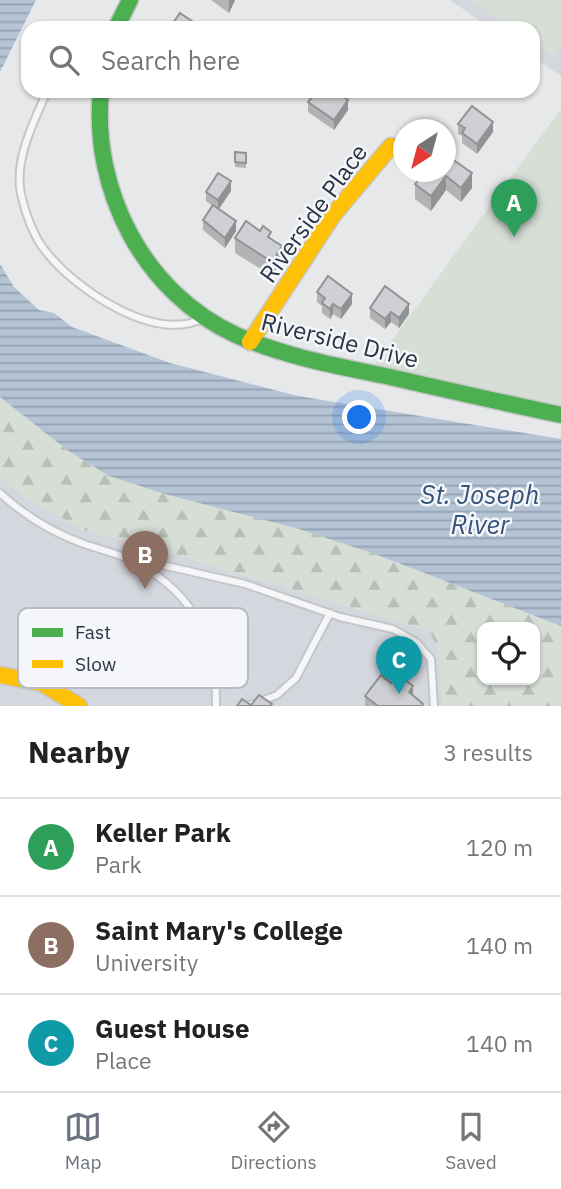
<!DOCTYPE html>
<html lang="en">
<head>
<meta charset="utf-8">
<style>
	:root { --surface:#fff; --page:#f2f2f2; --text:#222; --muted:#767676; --line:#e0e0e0; --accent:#6c737f }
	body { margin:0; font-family:"IBM Plex Sans",sans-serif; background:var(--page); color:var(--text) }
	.controls { position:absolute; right:21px; bottom:21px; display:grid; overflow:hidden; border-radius:14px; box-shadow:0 2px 5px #0004 }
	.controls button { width:63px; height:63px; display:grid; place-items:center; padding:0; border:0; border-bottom:2px solid var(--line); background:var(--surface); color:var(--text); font:35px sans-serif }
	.compass { position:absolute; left:393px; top:119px; width:63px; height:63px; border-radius:50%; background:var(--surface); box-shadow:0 2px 5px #0004; rotate:216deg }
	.you { position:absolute; left:360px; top:418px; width:24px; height:24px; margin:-18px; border:5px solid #fff; border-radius:50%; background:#1a73e8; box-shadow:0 0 0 10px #1a73e833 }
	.badge { display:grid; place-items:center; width:46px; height:46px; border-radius:50%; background:var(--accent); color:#fff; font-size:23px; font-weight:700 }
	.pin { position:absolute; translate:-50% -58px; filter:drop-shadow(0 2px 4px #0008) }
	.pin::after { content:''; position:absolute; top:37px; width:24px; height:21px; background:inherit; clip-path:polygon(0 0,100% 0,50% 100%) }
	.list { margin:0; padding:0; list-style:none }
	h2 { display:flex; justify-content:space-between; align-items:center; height:91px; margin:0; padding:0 28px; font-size:30px }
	h2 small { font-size:23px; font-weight:400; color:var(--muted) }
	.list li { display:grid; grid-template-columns:46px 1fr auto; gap:21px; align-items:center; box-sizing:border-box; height:98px; padding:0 28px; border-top:2px solid var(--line) }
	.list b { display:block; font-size:26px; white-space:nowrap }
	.list p { margin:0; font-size:23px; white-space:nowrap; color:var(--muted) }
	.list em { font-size:23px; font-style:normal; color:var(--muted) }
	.icon { flex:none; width:38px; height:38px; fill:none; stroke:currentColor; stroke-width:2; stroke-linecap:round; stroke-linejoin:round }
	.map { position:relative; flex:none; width:561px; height:706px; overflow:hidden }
	.search { position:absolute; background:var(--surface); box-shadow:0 2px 5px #0004; left:21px; right:21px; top:21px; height:77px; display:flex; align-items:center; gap:18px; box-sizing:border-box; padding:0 24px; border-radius:21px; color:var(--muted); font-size:26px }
	.sheet { height:385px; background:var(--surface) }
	nav { display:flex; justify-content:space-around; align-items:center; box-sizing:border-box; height:98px; border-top:2px solid var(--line); background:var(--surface); font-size:19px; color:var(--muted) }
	nav a { display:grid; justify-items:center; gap:4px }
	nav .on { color:var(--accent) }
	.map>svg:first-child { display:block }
	.built { fill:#d4d7dd }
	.forest { fill:url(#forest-firs); fill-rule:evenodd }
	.park { fill:#d6ded6 }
	.water { fill:url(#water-rules) }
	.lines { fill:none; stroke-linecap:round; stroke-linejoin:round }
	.lane-casing { stroke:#c4c6c8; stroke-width:10 }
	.fast-casing { stroke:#c4c6c8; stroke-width:19 }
	.slow-casing { stroke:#c4c6c8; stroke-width:19 }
	.lane { stroke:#f5f6f7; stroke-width:6 }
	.fast { stroke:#4caf50; stroke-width:16 }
	.slow { stroke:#ffc107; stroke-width:16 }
	.wall { fill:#b1b3b5 }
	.shaded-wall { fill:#909294 }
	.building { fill:#ced0d3; stroke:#909294; stroke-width:2 }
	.labels { text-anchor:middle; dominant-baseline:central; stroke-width:5; stroke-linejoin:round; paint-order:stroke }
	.street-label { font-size:24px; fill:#2b3445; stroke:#f4f6f9 }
	.water-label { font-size:26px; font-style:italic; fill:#34527a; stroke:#f4f6f9 }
	.key { fill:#f4f6f9; stroke:#b8bcc3; stroke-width:2 }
	.key-label { font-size:19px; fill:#2b3445 }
</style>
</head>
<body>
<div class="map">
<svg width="561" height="706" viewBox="0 0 561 706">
	<defs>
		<pattern id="forest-firs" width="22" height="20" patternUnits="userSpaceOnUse" patternTransform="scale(1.75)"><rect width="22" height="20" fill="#d6ded6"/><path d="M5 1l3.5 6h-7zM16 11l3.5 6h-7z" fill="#b8bfb9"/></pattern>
		<pattern id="water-rules" width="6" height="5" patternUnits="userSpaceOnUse" patternTransform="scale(1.75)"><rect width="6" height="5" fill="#b4c4d5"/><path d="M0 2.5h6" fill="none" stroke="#93a0af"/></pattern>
	</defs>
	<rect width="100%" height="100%" fill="#e6e8ea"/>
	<path class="built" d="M 450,0 L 561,0 L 561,76 L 533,57 L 533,28 L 490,28 Z
		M 0,476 L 27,499 L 84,530 L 151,547 L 429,631 L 482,680 L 499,706 L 0,706 Z"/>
	<path class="forest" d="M 0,397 L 67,450 L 109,476 L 299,529 L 375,554 L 561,626 L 561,706 L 442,706 L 438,648 L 429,631 L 151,547 L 84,530 L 27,499 L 0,476 ZM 482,627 L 535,627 L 535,680 L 482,680 Z"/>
	<path class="park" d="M 471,0 L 561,0 L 561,47 L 554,58 L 533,43 L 533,28 L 511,28 Z
		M 561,109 L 561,407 L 374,365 Z"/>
	<path class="water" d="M 0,0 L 36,0 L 0,72 Z
		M 0,264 L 14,287 L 39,310 L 54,313 L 72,327 L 170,363 L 298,396 L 561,439 L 561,626 L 375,554 L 299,529 L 165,494 L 109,476 L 67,450 L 0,397 Z"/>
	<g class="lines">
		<defs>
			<path id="lane" d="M 47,91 C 34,122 14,159 21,194 C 25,213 34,238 47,253 C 77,290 153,342 202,319
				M 0,493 C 25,516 55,534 87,545 C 99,549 112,552 123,557 C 190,586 217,635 216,706
				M 123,556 L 245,584 L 340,617 L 393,629 L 416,642 L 431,659 L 434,706
				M 248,706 L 277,695 L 296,678 L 330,613"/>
			<path id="fast" d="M 116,28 L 130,0
				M 101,91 C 91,190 144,293 236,335 C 285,357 338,366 390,377 C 447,390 504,403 561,415"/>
			<path id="slow" d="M 250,342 L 333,215 L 391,146
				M 0,675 L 42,683 L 79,706"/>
		</defs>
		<use href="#lane" class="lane-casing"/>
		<use href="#fast" class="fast-casing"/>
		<use href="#slow" class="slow-casing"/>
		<use href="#lane" class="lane"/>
		<use href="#fast" class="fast"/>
		<use href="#slow" class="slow"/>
	</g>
	<path class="wall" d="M 211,0 L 235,0 L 229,13 Z
		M 308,102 L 348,110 L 334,130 L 308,112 Z
		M 458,124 L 493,132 L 477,154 L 462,143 L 462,136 L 458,134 Z
		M 235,152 L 246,153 L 246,168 L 235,167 Z
		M 414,172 L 445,172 L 472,188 L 461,202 L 446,190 L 431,211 L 415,199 L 415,184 L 419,179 L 414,175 Z
		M 231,191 L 219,209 L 236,231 L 225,248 L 203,230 L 203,220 L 213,206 L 206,201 L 206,192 Z
		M 235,238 L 271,239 L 282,261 L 272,276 L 235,253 Z
		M 317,292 L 352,304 L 341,319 L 333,314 L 330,319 L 322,313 L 322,306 L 317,302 Z
		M 370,308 L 409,314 L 399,328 L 391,322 L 385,329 L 370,318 Z
		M 391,683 L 413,696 L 423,706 L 365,706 L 365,696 Z"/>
	<path class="shaded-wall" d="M 229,0 L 235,0 L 229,13 Z
		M 348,100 L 348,110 L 334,130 L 334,120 Z
		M 493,122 L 493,132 L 477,154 L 477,144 Z
		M 472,173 L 472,188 L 461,202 L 461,188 Z
		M 446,176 L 446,190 L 431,211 L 431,196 Z
		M 231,181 L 231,191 L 218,210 L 218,200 Z
		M 236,221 L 236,231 L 225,248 L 225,238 Z
		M 282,246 L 282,261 L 272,276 L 272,262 Z
		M 352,294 L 352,304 L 341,319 L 341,309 Z
		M 333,304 L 333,314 L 330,319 L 330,309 Z
		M 409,304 L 409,314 L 399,328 L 399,318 Z
		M 391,312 L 391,322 L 385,329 L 385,319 Z
		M 413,686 L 413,701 L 409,692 Z"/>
	<path class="building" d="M 180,13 L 199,26 L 197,28 L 180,28 L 173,23 Z
		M 317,91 L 334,91 L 348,100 L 334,120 L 308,102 Z
		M 472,106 L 493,122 L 477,144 L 462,133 L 465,128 L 458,124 Z
		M 235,152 L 246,153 L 246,163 L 235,162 Z
		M 445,154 L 472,173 L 461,188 L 446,176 L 431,196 L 415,184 L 425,172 L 445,172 Z
		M 218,173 L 231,181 L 218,200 L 206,192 Z
		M 213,205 L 236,221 L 225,238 L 203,220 Z
		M 246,221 L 260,231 L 263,226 L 271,232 L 268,237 L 282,246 L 272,262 L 235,238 Z
		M 328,276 L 352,294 L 341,309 L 333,304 L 330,309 L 322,303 L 325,298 L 317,292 Z
		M 385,286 L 409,304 L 399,318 L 391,312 L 385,319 L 370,308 Z
		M 398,674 L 413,686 L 409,692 L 423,704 L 422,706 L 378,706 L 365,696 L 381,675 L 391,683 Z
		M 259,695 L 272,704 L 270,706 L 237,706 L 242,699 L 251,705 Z"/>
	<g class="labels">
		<g class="street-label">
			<text transform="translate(313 213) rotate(-54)">Riverside Place</text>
			<text transform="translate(340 340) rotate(14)">Riverside Drive</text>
		</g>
		<g class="water-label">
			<text x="480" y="494">St. Joseph<tspan x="480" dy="30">River</tspan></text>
		</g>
	</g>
	<rect x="18" y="608" width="230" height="80" rx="10" class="key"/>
	<rect x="32" y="628" width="31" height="9" fill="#4caf50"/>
	<rect x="32" y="660" width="31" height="8" fill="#ffc107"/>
	<g class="key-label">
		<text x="75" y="639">Fast</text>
		<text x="75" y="671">Slow</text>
	</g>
</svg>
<div class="controls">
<button><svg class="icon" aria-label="locate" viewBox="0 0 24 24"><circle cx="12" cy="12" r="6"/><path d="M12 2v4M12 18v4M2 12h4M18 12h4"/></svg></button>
</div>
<svg class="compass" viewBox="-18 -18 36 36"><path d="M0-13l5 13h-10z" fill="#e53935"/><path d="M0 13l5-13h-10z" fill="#767676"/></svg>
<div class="you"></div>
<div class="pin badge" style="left:514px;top:237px;background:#2e9e5b">A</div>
<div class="pin badge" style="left:145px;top:589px;background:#8d6e63">B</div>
<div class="pin badge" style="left:399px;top:694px;background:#0f9aa8">C</div>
<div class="search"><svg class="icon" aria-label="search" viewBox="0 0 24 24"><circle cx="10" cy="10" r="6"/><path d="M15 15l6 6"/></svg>Search here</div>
</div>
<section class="sheet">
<h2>Nearby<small>3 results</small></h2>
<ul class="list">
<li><span class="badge" style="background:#2e9e5b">A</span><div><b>Keller Park</b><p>Park</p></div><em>120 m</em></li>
<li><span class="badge" style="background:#8d6e63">B</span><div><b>Saint Mary's College</b><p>University</p></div><em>140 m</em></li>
<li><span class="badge" style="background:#0f9aa8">C</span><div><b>Guest House</b><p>Place</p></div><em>140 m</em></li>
</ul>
</section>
<nav>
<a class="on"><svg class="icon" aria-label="map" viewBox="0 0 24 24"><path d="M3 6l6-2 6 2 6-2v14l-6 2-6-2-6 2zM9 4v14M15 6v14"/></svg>Map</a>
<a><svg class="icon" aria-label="directions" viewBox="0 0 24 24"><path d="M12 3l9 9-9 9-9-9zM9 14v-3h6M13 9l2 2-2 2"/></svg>Directions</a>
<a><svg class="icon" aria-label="saved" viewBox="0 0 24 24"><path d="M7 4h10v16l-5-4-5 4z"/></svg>Saved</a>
</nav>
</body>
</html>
